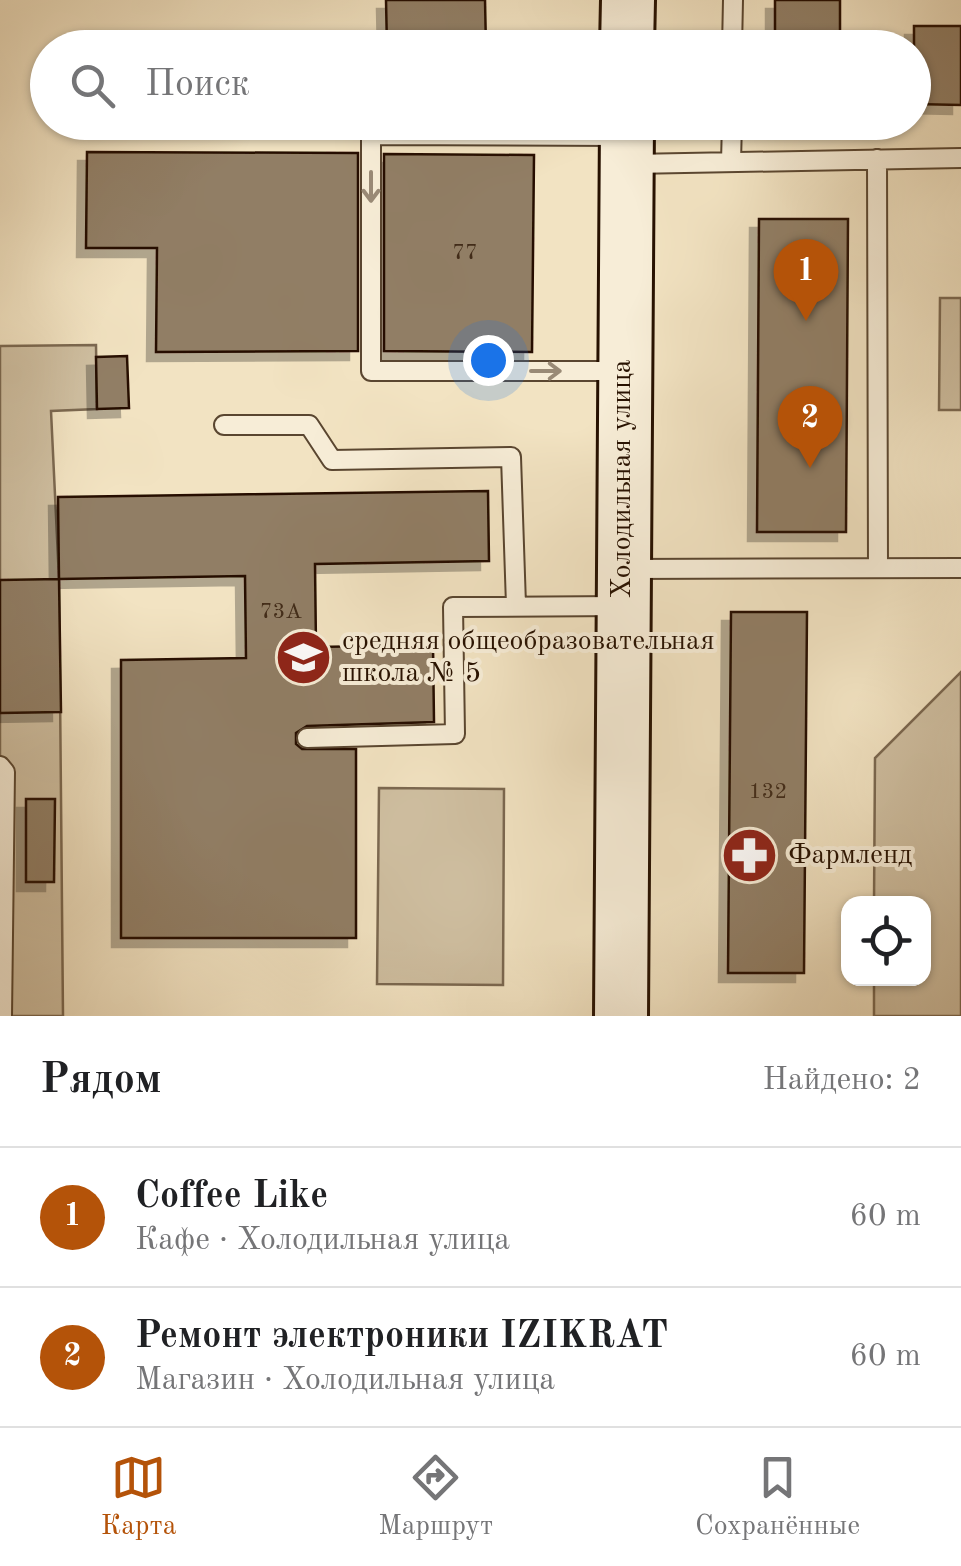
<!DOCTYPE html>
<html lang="ru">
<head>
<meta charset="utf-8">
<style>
	:root { --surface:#fff; --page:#f6f6f6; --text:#202124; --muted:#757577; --line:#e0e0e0; --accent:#b45309 }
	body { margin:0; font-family:"Old Standard TT",serif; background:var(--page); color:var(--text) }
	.controls { position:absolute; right:30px; bottom:30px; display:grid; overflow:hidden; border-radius:20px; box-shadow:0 2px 8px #0004 }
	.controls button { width:90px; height:90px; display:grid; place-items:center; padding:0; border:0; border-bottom:2px solid var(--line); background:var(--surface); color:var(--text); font:50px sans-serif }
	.you { position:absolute; left:488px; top:360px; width:35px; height:35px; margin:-25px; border:8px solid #fff; border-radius:50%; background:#1a73e8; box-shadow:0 0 0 15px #1a73e833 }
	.badge { display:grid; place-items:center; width:65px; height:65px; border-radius:50%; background:var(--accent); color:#fff; font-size:32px; font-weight:700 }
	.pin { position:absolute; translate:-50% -82px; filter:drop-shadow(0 2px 5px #0008) }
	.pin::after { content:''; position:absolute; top:52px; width:35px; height:30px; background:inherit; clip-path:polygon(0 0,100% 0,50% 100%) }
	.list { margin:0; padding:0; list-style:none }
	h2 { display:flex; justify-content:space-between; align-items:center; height:130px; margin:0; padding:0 40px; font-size:42px }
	h2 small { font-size:32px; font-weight:400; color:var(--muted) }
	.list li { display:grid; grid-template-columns:65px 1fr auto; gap:30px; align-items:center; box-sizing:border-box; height:140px; padding:0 40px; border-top:2px solid var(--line) }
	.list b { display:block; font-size:38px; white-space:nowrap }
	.list p { margin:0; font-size:32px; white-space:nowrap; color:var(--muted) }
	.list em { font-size:32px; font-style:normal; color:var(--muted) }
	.icon { flex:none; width:55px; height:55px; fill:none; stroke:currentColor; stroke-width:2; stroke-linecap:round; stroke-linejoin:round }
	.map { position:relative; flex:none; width:961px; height:1016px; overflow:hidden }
	.search { position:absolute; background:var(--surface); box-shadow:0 2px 8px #0004; left:30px; right:30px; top:30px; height:110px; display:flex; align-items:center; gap:25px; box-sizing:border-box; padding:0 35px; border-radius:55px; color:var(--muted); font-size:38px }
	.sheet { height:410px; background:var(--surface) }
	nav { display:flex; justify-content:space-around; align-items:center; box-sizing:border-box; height:140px; border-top:2px solid var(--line); background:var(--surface); font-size:28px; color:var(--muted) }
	nav a { display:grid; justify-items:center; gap:5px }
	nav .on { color:var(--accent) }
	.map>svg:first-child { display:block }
	.green { fill:#cfbfa1; stroke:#7b6850; stroke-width:2.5 }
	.building { fill:#917e65; stroke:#271100; stroke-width:2.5; filter:url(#shadow) }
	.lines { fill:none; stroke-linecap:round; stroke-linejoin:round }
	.lane-casing { stroke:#5a4630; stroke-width:22 }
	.secondary-casing { stroke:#271100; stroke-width:58 }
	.lane { stroke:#f7edd7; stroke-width:18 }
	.secondary { stroke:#f7edd7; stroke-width:52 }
	.oneway { stroke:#998a76 }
	.labels { text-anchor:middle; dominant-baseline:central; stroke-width:8; stroke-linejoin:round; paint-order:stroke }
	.number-label { font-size:22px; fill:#422c19 }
	.street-label { font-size:28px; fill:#271100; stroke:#f7edd7 }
	.poi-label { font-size:28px; fill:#271100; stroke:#f7edd7; text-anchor:start }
</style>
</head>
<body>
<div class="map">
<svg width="961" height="1016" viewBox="0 0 961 1016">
	<defs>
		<filter id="shadow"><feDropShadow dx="-9" dy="9" stdDeviation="0" flood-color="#0004"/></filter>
	</defs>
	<rect width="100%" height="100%" fill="#f2e3c2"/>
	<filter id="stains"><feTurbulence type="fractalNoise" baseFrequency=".002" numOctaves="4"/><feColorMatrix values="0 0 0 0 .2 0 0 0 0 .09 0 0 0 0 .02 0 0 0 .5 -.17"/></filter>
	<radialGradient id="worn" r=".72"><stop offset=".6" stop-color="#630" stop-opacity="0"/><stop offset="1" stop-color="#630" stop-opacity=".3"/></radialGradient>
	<path class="green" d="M 940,298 L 961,298 L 961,410 L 939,410 Z
		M 96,345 L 97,409 L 51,411 L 59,579 L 63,1016 L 0,1016 L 0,346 Z
		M 961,672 L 961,1016 L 874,1016 L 874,979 L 924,978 L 924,904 L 874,903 L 875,758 Z
		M 379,788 L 504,789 L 503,985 L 377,984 Z"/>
	<path class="building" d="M 386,0 L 485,0 L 486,48 L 387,48 Z
		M 775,0 L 840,0 L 840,48 L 775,48 Z
		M 914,26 L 961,26 L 961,105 L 914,104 Z
		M 87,152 L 358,153 L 358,351 L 156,352 L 157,248 L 86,248 Z
		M 384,154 L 534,155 L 532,352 L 384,351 Z
		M 759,219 L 848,219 L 846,532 L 757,532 Z
		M 127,356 L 129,408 L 97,409 L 96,357 Z
		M 488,491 L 489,561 L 315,564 L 316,647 L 433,645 L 434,722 L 307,726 L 296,733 L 296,744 L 302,749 L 356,749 L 356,938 L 121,938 L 121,660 L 246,658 L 245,576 L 59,579 L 58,497 Z
		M 59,579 L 61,712 L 0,713 L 0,580 Z
		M 731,612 L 807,612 L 804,973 L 728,973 Z
		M 26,799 L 55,799 L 54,882 L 26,882 Z"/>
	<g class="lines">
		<defs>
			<path id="lane" d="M 732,48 L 733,0
				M 621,136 L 371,135 L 371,371 L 623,371
				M 877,159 L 878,568
				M 731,162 L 732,122
				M 632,164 L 961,158
				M 224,425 L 309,425 L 332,460 L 511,457 L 516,605
				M 629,569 L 961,568
				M 307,738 L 455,734 L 453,607 L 621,606
				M 0,766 L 5,772 L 2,1016"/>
			<path id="secondary" d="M 627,48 L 628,0
				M 621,1016 L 627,122"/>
		</defs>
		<use href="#lane" class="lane-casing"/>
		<use href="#secondary" class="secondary-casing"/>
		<use href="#lane" class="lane"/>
		<use href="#secondary" class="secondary"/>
	</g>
	<defs><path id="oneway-shaft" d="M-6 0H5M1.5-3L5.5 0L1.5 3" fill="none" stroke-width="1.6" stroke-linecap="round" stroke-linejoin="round" transform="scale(2.5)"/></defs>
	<g class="oneway">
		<use href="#oneway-shaft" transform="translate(371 187) rotate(90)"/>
		<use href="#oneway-shaft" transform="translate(546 371)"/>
	</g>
	<defs>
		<symbol id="school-disc" viewBox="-11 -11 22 22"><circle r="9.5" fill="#8f2418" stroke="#f7edd7"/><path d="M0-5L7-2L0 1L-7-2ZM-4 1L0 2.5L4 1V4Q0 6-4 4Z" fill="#fff"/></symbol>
		<symbol id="pharmacy-disc" viewBox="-11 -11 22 22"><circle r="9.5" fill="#8f2418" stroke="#f7edd7"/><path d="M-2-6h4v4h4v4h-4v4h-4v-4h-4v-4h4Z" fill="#fff"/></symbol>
	</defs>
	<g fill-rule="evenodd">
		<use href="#school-disc" x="272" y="626" width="63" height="63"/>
		<use href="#pharmacy-disc" x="718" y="824" width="63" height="63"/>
	</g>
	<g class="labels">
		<g class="number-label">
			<text x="465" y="253">77</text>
			<text x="281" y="612">73А</text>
			<text x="768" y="792">132</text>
		</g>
		<g class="street-label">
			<text transform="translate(623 479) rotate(-90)">Холодильная улица</text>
		</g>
		<g class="poi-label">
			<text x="342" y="642">средняя общеобразовательная<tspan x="342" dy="32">школа № 5</tspan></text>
			<text x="788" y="856">Фармленд</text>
		</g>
	</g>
	<rect width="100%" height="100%" filter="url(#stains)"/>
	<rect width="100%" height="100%" fill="url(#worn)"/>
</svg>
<div class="controls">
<button><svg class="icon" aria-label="locate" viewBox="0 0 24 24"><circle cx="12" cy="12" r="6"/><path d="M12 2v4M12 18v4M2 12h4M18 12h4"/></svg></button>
</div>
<div class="you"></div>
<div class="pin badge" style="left:806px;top:321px">1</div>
<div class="pin badge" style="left:810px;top:468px">2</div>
<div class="search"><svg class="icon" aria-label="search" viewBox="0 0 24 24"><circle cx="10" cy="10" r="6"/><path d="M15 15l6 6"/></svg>Поиск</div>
</div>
<section class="sheet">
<h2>Рядом<small>Найдено: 2</small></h2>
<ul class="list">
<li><span class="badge">1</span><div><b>Coffee Like</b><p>Кафе · Холодильная улица</p></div><em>60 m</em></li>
<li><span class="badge">2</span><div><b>Ремонт электроники IZIKRAT</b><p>Магазин · Холодильная улица</p></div><em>60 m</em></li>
</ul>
</section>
<nav>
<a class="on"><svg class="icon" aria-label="map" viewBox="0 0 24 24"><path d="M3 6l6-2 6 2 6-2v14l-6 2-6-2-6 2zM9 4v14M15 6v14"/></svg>Карта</a>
<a><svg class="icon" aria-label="directions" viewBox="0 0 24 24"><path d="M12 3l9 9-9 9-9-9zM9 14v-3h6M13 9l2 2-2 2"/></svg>Маршрут</a>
<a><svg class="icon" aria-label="saved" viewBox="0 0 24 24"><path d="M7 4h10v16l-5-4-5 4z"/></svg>Сохранённые</a>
</nav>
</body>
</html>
